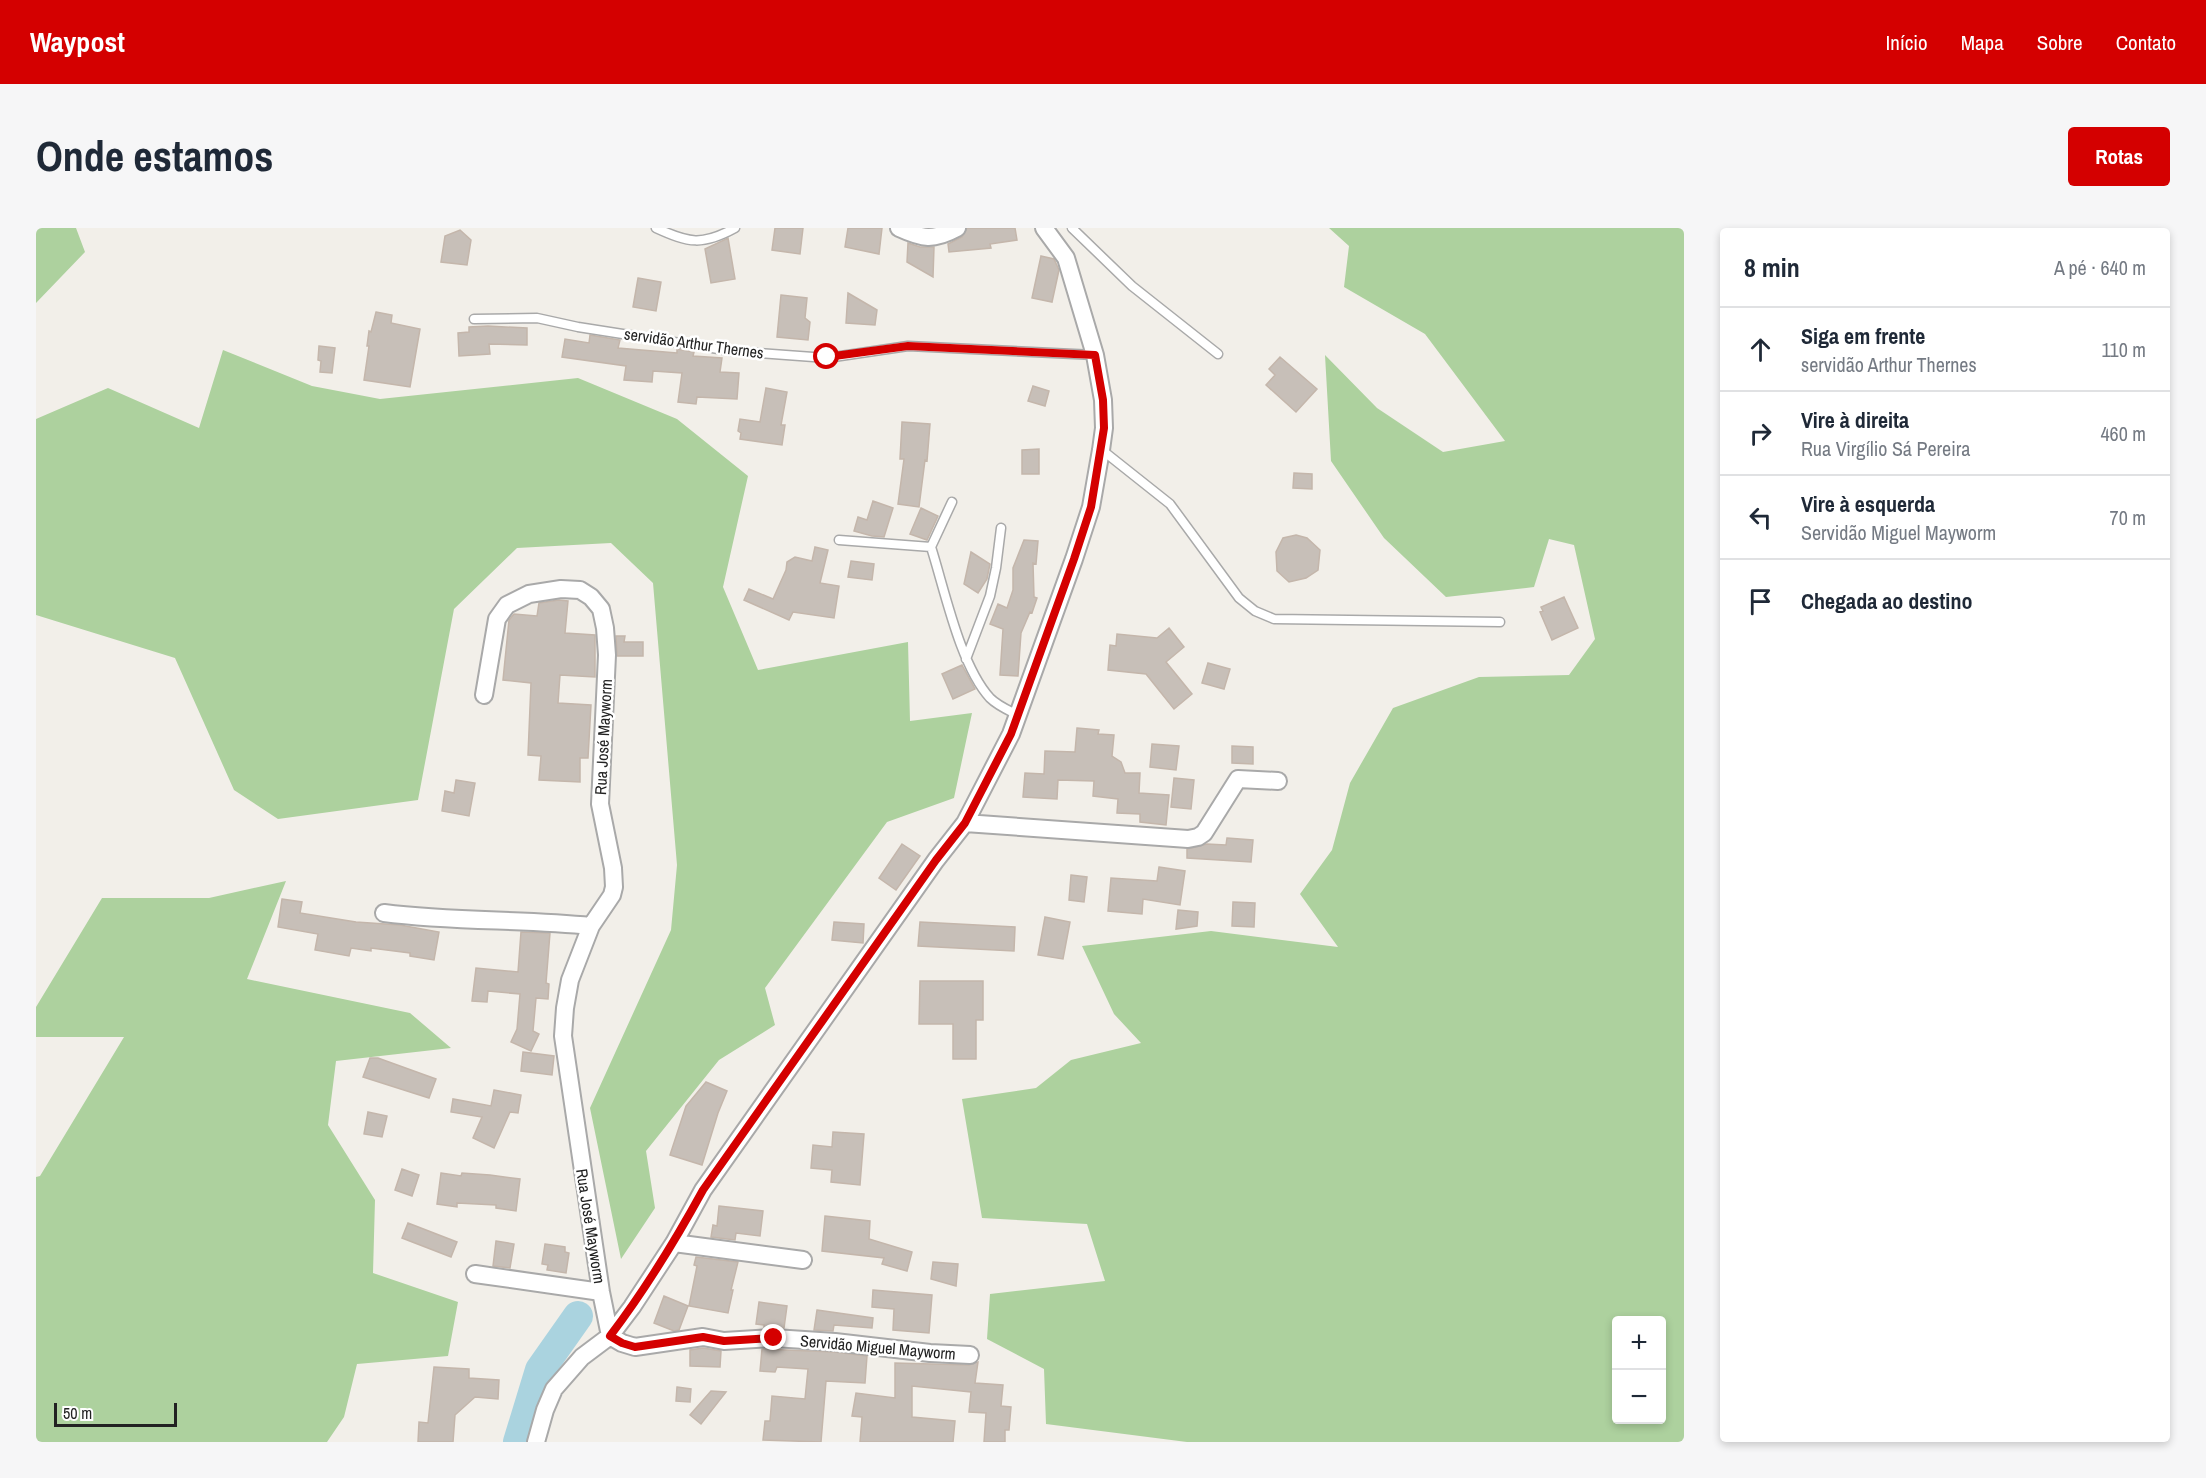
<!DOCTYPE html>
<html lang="pt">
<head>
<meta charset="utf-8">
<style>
	:root { --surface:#fff; --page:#f6f6f7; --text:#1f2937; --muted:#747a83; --line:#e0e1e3; --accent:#d40000 }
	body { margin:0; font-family:"Archivo Narrow",sans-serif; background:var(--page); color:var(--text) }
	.controls { position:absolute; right:18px; bottom:18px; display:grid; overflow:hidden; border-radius:6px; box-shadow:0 3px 9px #0003 }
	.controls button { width:54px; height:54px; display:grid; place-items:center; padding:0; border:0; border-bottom:2px solid var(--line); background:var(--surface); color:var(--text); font:30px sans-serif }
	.scale { position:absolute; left:18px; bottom:15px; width:123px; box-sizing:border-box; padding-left:6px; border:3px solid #222; border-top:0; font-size:16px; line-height:21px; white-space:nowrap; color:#222; -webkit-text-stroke:4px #fff; paint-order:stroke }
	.stop { position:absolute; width:18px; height:18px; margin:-14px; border:4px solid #d40000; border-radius:50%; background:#fff }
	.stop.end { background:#d40000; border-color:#fff; box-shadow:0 2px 6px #0008 }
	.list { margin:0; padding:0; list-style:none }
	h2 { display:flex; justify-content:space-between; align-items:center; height:78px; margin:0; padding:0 24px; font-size:26px }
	h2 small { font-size:20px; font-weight:400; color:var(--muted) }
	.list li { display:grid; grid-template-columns:39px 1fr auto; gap:18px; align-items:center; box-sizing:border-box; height:84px; padding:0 24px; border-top:2px solid var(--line) }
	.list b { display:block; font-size:22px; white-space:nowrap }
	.list p { margin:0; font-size:20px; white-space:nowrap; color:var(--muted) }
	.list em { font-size:20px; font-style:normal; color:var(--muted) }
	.icon { flex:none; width:33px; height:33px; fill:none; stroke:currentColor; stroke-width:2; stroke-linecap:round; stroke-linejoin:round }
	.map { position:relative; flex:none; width:1648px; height:1214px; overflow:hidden; border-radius:6px }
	header { display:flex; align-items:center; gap:36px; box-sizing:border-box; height:84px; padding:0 30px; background:var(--accent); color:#fff }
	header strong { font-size:28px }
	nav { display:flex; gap:33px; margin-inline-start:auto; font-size:21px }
	.intro { display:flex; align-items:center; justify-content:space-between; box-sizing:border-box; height:144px; padding:0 36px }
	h1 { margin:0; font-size:42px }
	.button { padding:15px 27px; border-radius:6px; background:var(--accent); color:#fff; font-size:21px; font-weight:700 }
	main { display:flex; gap:36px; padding:0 36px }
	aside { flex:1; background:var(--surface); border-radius:6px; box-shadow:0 3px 9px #0003 }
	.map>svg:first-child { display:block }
	.forest { fill:#add19e; fill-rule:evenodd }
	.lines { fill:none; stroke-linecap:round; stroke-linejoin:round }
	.river { stroke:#aad3df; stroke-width:30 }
	.building { fill:#c7bfb8; stroke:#c4b6ab; stroke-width:1.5 }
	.lane-casing { stroke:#a9a9a9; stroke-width:11 }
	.street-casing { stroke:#a9a9a9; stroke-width:20 }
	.lane { stroke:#fff; stroke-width:8 }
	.street { stroke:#fff; stroke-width:16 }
	.route { stroke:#d40000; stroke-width:8 }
	.labels { text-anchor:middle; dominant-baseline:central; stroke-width:5; stroke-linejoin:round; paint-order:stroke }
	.street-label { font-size:16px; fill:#222; stroke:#fff }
</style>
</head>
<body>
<header>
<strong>Waypost</strong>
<nav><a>Início</a><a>Mapa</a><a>Sobre</a><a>Contato</a></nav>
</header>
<div class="intro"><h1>Onde estamos</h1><a class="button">Rotas</a></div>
<main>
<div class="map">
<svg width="1648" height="1214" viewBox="0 0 1648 1214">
	<rect width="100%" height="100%" fill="#f2efe9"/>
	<path class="forest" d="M 0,0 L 40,0 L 49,24 L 0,75 Z
		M 1293,0 L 1648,0 L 1648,1214 L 1151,1214 L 1010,1196 L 1008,1141 L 951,1111 L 954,1066 L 1069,1053 L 1051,996 L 946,990 L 926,871 L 1000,860 L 1035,832 L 1105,815 L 1078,786 L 1046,718 L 1175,703 L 1302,719 L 1264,666 L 1296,622 L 1314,555 L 1357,480 L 1443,449 L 1533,447 L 1559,411 L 1538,317 L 1513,311 L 1498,359 L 1410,369 L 1348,310 L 1295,233 L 1289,127 L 1341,180 L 1407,224 L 1469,213 L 1389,106 L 1308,59 L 1313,18 ZM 1580,1092 L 1626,1092 L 1626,1192 L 1580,1192 Z
		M 187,122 L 276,158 L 344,171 L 542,150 L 641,191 L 712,248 L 687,359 L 722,442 L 872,414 L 874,493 L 936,485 L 918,570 L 851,594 L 729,760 L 739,797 L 683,832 L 610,923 L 619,980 L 585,1031 L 554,880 L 635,702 L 641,637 L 617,355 L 575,315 L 481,320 L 418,381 L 382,572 L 242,591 L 198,562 L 139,430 L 0,387 L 0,191 L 72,160 L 163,200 Z
		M 250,653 L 211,751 L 374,785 L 415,820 L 300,833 L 292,897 L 339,972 L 337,1045 L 422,1074 L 412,1128 L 321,1136 L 308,1189 L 291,1214 L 0,1214 L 0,949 L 4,948 L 88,809 L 0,809 L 0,779 L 66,670 L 173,670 Z"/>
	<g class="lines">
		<path class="river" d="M 482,1214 L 504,1142 L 542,1088"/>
	</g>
	<path class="building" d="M 739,0 L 767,0 L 764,26 L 736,22 Z
		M 812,0 L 846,0 L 843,26 L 809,19 Z
		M 931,0 L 979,0 L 981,12 L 954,16 L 955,20 L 913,24 L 912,16 L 926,9 Z
		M 424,2 L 435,12 L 431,37 L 405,34 L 409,8 Z
		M 692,10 L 699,51 L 675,55 L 669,21 Z
		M 872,15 L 884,19 L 898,19 L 897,49 L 871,34 Z
		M 1005,28 L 1018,31 L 1023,42 L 1016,74 L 996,70 Z
		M 602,50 L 625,54 L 620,83 L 597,79 Z
		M 812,65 L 841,82 L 839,97 L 810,95 Z
		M 745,67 L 771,70 L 769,90 L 774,94 L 772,112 L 741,109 Z
		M 340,84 L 356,87 L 355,95 L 384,101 L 374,159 L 328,152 L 333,118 L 331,118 L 333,103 L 335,104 Z
		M 452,98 L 491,100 L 491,117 L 453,116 L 454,126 L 423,128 L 422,105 L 433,104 L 433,99 Z
		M 554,107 L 584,112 L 582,120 L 641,125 L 641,121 L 658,124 L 657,128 L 686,130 L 684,144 L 703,145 L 701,171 L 661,169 L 660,176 L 642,174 L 646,145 L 617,143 L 616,154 L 588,152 L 590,138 L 526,129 L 529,111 L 553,115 Z
		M 283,118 L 299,120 L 296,145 L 284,144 L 285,133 L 282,132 Z
		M 1244,129 L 1281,161 L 1260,184 L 1230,157 L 1239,147 L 1233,141 Z
		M 997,158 L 1013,163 L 1009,178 L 992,173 Z
		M 730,160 L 751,164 L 745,197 L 749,197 L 746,217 L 704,211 L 705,205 L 702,203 L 704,191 L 724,194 Z
		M 866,194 L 894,196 L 891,233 L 889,232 L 883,279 L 862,276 L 868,231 L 864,231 Z
		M 1003,221 L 1003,246 L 986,246 L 986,222 Z
		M 1258,245 L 1276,246 L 1276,261 L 1257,260 Z
		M 837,273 L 857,280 L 848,309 L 836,308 L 818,303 L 822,289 L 831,292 Z
		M 885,280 L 902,288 L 891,312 L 874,306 Z
		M 1260,307 L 1271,310 L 1284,322 L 1282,342 L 1270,350 L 1253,354 L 1241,343 L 1240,324 L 1247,310 Z
		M 988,312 L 1002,313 L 1000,336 L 997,335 L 998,369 L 1001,370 L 996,385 L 994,384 L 985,405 L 982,448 L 964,447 L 967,401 L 954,396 L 962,376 L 971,380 L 977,362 L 977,340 Z
		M 779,319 L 792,322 L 784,355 L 803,358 L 798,390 L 757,384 L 753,392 L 708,372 L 713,361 L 737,371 L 750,342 L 751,334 L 759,329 L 776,333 Z
		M 935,324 L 954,336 L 951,351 L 942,365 L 928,356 Z
		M 815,333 L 838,336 L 836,352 L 812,349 Z
		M 1528,369 L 1542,400 L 1516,412 L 1504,384 L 1507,383 L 1505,379 Z
		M 523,372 L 532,373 L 529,405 L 559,407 L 559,449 L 524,447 L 522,475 L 555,477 L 552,530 L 544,530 L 544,554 L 503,552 L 505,528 L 492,527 L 495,455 L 467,452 L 473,392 L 478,386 L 501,388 L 503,375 Z
		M 1133,400 L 1148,419 L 1130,434 L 1156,466 L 1138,481 L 1110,446 L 1072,442 L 1074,417 L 1080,418 L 1081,406 L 1121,410 Z
		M 580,408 L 589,408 L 588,414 L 607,414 L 607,428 L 581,428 Z
		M 1172,435 L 1194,441 L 1188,461 L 1166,455 Z
		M 926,437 L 939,461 L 917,471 L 906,446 Z
		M 1041,500 L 1063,502 L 1062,506 L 1078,507 L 1076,528 L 1085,534 L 1089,545 L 1104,545 L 1103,565 L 1133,567 L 1130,597 L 1104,594 L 1104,586 L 1081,585 L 1082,571 L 1057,568 L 1058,553 L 1022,552 L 1021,571 L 987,569 L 989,545 L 1008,546 L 1009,523 L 1039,524 Z
		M 1116,516 L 1143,518 L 1140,542 L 1114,539 Z
		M 1196,518 L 1217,519 L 1217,536 L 1196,535 Z
		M 1138,550 L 1158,552 L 1155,581 L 1135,579 Z
		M 420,552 L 439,555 L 433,588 L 406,583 L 409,563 L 418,565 Z
		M 1191,610 L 1217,612 L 1215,634 L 1151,630 L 1151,621 L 1171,616 L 1190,617 Z
		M 866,616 L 884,628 L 860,662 L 843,650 Z
		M 1123,639 L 1149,643 L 1144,677 L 1107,671 L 1106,686 L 1072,683 L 1075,650 L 1121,653 Z
		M 1035,647 L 1051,649 L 1048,674 L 1033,672 Z
		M 246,671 L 266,674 L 264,685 L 320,694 L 364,697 L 403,704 L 398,732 L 374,728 L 374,725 L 335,720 L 335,723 L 315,720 L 313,728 L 279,722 L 282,706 L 242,699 Z
		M 1197,674 L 1219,675 L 1218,699 L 1196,698 Z
		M 1142,682 L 1162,684 L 1161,698 L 1140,701 Z
		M 1009,689 L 1034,694 L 1027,731 L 1002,727 Z
		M 798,694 L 828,696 L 827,715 L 796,712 Z
		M 884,694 L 979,699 L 978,723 L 882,718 Z
		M 485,704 L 514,705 L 510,755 L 513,756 L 512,771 L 500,770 L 497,803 L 503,806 L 495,823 L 475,814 L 481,801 L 484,766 L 452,763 L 451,774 L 436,773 L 440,740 L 482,744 Z
		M 884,753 L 947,753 L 947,792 L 940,792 L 940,831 L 917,831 L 917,796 L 883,796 Z
		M 487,824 L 518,828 L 516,847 L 485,843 Z
		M 334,830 L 342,830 L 400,851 L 393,870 L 327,849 Z
		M 670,854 L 691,863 L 682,885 L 666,937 L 634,927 L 650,878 Z
		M 458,862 L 485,867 L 482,885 L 474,884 L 458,920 L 437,910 L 446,889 L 415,884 L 417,871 L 455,878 Z
		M 332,884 L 351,888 L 346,909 L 328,906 Z
		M 797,904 L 828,906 L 824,957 L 795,954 L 796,942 L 775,940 L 777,917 L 796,919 Z
		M 366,941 L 383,947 L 376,968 L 359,962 Z
		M 405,945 L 425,948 L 426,945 L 454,947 L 484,951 L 480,983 L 460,980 L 460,977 L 421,975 L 421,979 L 401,976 Z
		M 683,978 L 727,983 L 724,1008 L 700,1005 L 699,1012 L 675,1009 L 677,997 L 681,998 Z
		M 789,988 L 834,993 L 833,1011 L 876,1024 L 871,1043 L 846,1036 L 848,1030 L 786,1023 Z
		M 372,995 L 421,1014 L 415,1029 L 366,1010 Z
		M 460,1013 L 478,1016 L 474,1040 L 457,1038 Z
		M 509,1016 L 529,1019 L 529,1024 L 533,1025 L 530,1045 L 511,1042 L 512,1037 L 506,1036 Z
		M 660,1029 L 702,1034 L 695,1062 L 697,1062 L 692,1085 L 653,1078 L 661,1038 L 658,1037 Z
		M 897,1034 L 922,1036 L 920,1058 L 895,1051 Z
		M 837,1062 L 896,1067 L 893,1105 L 857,1102 L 858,1081 L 836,1079 Z
		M 628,1068 L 652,1078 L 643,1102 L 638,1103 L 618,1095 Z
		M 723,1074 L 751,1078 L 748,1100 L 728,1100 L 728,1097 L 720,1096 Z
		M 781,1082 L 837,1090 L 836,1100 L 798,1097 L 797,1103 L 778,1102 Z
		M 667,1120 L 685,1123 L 684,1139 L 654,1138 L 654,1122 Z
		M 726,1121 L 798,1124 L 831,1128 L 829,1155 L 790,1153 L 785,1214 L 727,1212 L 729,1193 L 734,1193 L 736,1168 L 769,1171 L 772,1141 L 741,1139 L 739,1144 L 724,1143 Z
		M 942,1134 L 939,1155 L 967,1157 L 965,1178 L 975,1179 L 973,1202 L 969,1202 L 969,1214 L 948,1214 L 950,1185 L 933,1184 L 935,1164 L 876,1158 L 876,1189 L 919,1193 L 917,1214 L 824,1214 L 826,1189 L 816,1188 L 820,1165 L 859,1170 L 859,1135 L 933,1137 Z
		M 398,1139 L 433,1141 L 433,1150 L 463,1152 L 462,1171 L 439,1169 L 419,1187 L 417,1214 L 382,1214 L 383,1194 L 392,1195 Z
		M 641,1159 L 655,1161 L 654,1174 L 640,1173 Z
		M 675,1163 L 690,1164 L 665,1196 L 654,1187 Z"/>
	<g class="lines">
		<defs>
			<path id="lane" d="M 620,0 C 653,15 666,18 699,0
				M 1036,0 L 1096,58 L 1182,126
				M 438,91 L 501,90 L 542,99 L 695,123 L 791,130 L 872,118 L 1059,127
				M 1066,222 L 1134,276 L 1203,370 L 1219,383 L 1238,391 L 1464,394
				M 916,274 L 895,319 C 909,363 924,437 954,470 C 962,478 972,482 982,487
				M 803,312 L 895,319
				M 930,431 L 954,368 L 960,340 L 965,300"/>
			<path id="street" d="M 863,0 C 887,11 897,13 921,0
				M 448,467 L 461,391 L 471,377 L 493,366 L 525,361 L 544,362 L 555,369 L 565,381 L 569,400 L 571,427 L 564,576 L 577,640 L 578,659 L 576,667 L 555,698 L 534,752 L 529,780 L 527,808 L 565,1064 L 574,1108
				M 929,595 L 1152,611 L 1162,609 L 1168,605 L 1202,551 L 1242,553
				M 348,685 C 417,694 486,691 555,698
				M 638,1015 L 767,1032
				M 439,1046 L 565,1064
				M 574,1108 L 586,1115 L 599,1119 L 667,1109 L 688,1113 L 738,1110 L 799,1114 L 894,1125 L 934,1127
				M 500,1214 L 509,1182 L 518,1161 L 546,1129 L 574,1108 L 596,1079 L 638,1015 L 667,962 L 900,632 L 929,595 L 975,506 L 1038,331 L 1055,279 L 1065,222 L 1068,200 L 1067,172 L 1059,127 L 1030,30 L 1008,0"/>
		</defs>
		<use href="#lane" class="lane-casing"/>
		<use href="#street" class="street-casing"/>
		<use href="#lane" class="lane"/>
		<use href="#street" class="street"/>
	</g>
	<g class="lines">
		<path class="route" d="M 738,1110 L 688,1113 L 667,1109 L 599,1119 L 586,1115 L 574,1108 C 609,1062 639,1013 667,962 L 900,632 L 929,595 L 975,506 L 1038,331 L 1055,279 L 1068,200 L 1067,172 L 1059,127 L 872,118 L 791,129"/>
	</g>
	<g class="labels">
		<g class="street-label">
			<text transform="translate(658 115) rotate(8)">servidão Arthur Thernes</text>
			<text transform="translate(567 509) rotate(-87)">Rua José Mayworm</text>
			<text transform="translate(555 998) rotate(81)">Rua José Mayworm</text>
			<text transform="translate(842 1119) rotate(5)">Servidão Miguel Mayworm</text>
		</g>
	</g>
</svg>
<div class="controls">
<button>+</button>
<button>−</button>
</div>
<div class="scale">50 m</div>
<div class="stop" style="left:791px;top:129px"></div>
<div class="stop end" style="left:738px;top:1110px"></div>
</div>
<aside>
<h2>8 min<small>A pé · 640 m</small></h2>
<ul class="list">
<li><svg class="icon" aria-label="ahead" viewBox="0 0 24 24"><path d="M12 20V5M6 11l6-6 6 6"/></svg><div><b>Siga em frente</b><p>servidão Arthur Thernes</p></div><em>110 m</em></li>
<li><svg class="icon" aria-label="right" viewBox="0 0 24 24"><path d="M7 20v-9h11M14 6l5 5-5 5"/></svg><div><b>Vire à direita</b><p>Rua Virgílio Sá Pereira</p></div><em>460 m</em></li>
<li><svg class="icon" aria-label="left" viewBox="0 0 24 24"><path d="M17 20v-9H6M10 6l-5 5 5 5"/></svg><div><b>Vire à esquerda</b><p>Servidão Miguel Mayworm</p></div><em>70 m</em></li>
<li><svg class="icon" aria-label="arrive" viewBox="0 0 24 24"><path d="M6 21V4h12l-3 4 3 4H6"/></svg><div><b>Chegada ao destino</b></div></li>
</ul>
</aside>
</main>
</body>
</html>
